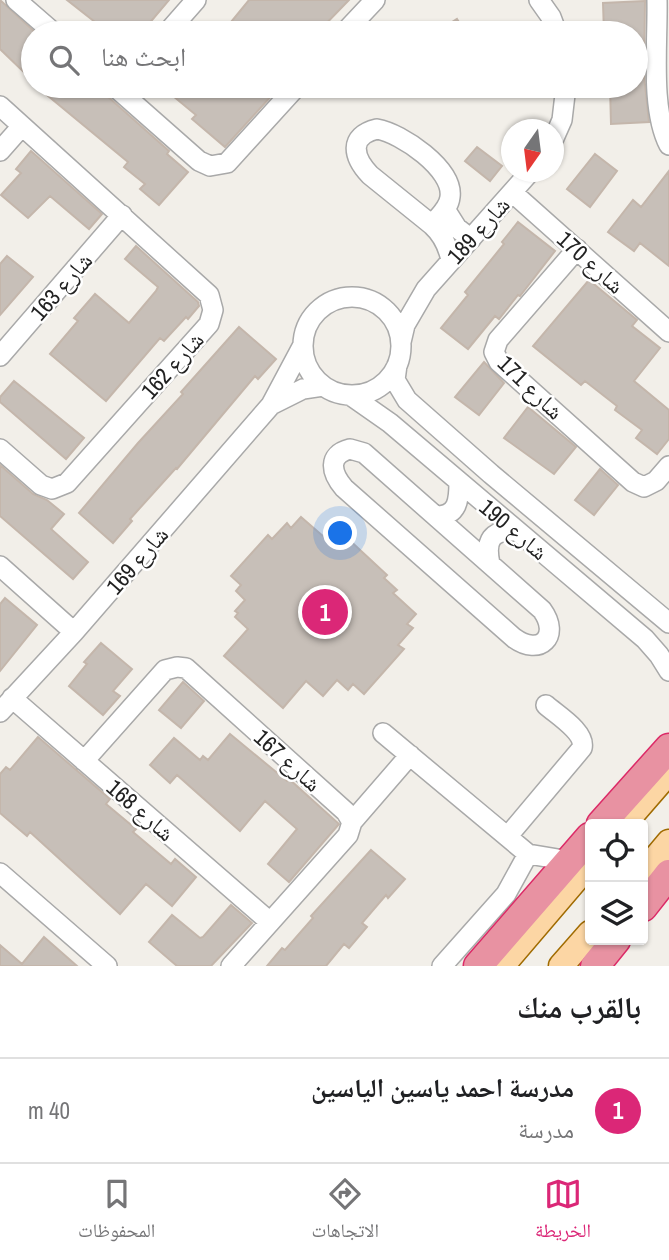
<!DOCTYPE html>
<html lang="ar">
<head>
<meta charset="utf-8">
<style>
	:root { --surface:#fff; --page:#f2f2f2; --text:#202124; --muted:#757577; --line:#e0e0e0; --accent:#db2777 }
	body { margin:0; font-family:"Archivo Narrow","Noto Naskh Arabic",sans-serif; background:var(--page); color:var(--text); direction:rtl }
	.controls { position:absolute; right:21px; bottom:21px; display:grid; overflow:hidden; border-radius:7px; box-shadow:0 2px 5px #0004 }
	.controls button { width:63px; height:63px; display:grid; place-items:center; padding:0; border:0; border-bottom:2px solid var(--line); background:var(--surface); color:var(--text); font:35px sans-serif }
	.compass { position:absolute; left:501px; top:119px; width:63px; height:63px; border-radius:50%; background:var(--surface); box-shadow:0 2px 5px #0004; rotate:194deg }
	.you { position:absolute; left:341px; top:534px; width:24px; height:24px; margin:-18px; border:5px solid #fff; border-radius:50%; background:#1a73e8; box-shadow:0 0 0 10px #1a73e833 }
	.badge { display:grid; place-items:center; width:46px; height:46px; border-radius:50%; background:var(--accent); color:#fff; font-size:23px; font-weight:700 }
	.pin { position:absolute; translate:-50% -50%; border:4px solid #fff; box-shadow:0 2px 7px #0006 }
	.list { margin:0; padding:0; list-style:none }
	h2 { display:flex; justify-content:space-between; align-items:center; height:91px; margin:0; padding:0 28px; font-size:30px }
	h2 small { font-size:23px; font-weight:400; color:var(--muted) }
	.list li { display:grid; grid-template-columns:46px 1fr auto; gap:21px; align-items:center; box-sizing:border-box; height:105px; padding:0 28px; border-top:2px solid var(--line) }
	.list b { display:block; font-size:26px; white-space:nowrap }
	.list p { margin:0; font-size:23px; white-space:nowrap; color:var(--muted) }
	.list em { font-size:23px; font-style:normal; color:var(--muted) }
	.icon { flex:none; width:38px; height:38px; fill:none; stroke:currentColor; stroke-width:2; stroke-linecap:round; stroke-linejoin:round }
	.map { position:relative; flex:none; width:669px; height:966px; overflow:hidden; direction:ltr }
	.search { position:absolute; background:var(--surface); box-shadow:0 2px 5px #0004; left:21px; right:21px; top:21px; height:77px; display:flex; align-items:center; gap:18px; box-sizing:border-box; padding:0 24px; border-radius:38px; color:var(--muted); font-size:26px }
	.sheet { height:196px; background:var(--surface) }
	nav { display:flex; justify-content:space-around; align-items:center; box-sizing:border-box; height:98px; border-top:2px solid var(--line); background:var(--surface); font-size:19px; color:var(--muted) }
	nav a { display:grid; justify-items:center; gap:4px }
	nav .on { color:var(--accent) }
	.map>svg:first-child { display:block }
	.building { fill:#c7bfb8; stroke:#c4b6ab; stroke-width:2 }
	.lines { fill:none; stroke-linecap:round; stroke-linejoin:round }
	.minor-casing { stroke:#a9a9a9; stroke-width:22 }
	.major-casing { stroke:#a06b00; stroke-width:27 }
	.highway-casing { stroke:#dc2a67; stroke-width:31 }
	.minor { stroke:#fff; stroke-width:19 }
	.major { stroke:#fcd6a4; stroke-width:24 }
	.highway { stroke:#e892a2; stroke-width:28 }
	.labels { text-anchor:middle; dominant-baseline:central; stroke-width:5; stroke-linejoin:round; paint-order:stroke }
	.street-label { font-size:23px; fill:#222; stroke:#fff }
</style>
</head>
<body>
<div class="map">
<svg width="669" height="966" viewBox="0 0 669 966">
	<rect width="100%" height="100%" fill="#f2efe9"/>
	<path class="building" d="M 0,0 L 36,33 L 33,33 L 33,81 L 0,49 Z
		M 67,0 L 169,0 L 147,26 L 155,33 L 109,33 Z
		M 249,0 L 349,0 L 317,33 L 222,33 Z
		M 645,1 L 644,75 L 649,122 L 611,124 L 610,86 L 636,86 L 636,33 L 604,33 L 603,3 Z
		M 457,19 L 466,33 L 435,33 Z
		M 36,86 L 99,86 L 106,95 L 169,151 L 167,154 L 188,172 L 159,205 L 140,189 L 145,184 L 124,167 L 128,162 Z
		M 161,86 L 266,86 L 274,93 L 225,147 L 192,119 L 196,115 Z
		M 477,147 L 502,166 L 490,181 L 465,161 Z
		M 31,151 L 102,214 L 89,229 L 50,196 L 28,218 L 1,195 L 21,173 L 16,169 Z
		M 595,154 L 617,171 L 590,207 L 567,189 Z
		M 669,171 L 669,266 L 640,243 L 634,251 L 608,232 L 633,200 L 641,207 Z
		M 518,222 L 555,251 L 520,296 L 518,295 L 499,319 L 495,316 L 468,349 L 441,328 L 468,295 L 465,292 L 504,244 L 502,242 Z
		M 136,246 L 198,302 L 199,306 L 188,319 L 186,317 L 164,341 L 160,338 L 106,401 L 50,354 L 78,321 L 74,318 L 95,294 L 129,323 L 156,291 L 158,287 L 125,259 Z
		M 7,256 L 33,277 L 0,315 L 0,264 Z
		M 589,280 L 637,320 L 632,326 L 660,348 L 634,381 L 669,410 L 669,439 L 657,454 L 636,438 L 642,430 L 615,410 L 617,406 L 585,381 L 581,385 L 533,346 Z
		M 239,327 L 276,359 L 258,379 L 255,376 L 177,469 L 176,468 L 130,519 L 132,521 L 113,543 L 79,513 L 138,443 L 183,394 L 181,392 Z
		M 484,362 L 504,383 L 479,415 L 455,397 Z
		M 14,381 L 84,438 L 66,459 L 0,402 L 0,397 Z
		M 528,407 L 576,447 L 554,474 L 504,438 Z
		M 0,465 L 33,494 L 47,500 L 64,514 L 51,529 L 88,562 L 73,579 L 0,516 Z
		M 600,469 L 618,485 L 594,515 L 575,500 Z
		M 301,517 L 324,537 L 328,532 L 340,543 L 346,537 L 387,575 L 384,578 L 397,590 L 393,593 L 416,614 L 407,624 L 413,628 L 398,645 L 404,649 L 364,694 L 353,684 L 348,690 L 337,680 L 323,696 L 306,681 L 283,708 L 224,656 L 248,629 L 235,617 L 238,613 L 235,611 L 245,600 L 236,591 L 241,585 L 231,576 L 268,535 L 272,539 L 287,523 L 291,528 Z
		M 5,598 L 37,625 L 0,671 L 0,604 Z
		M 101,643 L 132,669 L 113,691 L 120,696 L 103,715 L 69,686 L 87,664 L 84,662 Z
		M 183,682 L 204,701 L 181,728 L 159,710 Z
		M 230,734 L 287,781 L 289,779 L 339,824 L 289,882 L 268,864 L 297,829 L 265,801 L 240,831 L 177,775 L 170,783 L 150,765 L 174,738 L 200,760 L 203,756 L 208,760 Z
		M 38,737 L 110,799 L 106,804 L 136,829 L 133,832 L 171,864 L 175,859 L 196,877 L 172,906 L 146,884 L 120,914 L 30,832 L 27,836 L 0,813 L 0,774 L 6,767 L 10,770 Z
		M 371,850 L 405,879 L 388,898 L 386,895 L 362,923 L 367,927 L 349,948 L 344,944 L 326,966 L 267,966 L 282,948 L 285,950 L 313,918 L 311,916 Z
		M 231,905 L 252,923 L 211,966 L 177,966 L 149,942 L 172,915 L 200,938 L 203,937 Z
		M 44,937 L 77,966 L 0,966 L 0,945 L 22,964 Z"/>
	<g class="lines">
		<defs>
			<path id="minor" d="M 16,0 L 54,33
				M 539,0 L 551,17 L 557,33
				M 657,0 C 658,43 650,108 669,145
				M 167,33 L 196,0
				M 344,33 L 375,0
				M 114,86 L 199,161 L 210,166 L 227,163 L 297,86
				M 0,106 L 209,295 L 213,310 L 209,324 L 67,483 L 52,489 L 41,485 L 0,449
				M 554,138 L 562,120 L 566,86
				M 0,151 L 22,126
				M 513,193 L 669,332
				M 445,209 L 457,228 L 471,239
				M 432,225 C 439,216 449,208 450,197 C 454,169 401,133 377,129 C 348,136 353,157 370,175 L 432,225 C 443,235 448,246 451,260
				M 577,249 L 498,340 L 494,352 L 499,362 L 633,482 L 644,487 L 656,481 L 669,466
				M303 346a49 49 0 1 1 98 0a49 49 0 1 1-98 0Z
				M 401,342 L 405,325 L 426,289 L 530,172
				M 0,356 L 122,215
				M 397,365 L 395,380 L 407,400 L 491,474 L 669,623
				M 350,395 L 390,423 L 645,639 L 659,655 L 669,671
				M 271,405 L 303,389 L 323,386
				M 350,449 L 364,453 L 542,610 C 561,636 540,657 514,638 L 344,488 C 331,473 327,455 350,449 Z
				M 436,516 C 458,516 459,500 459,482
				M 490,564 C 485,540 491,530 516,531
				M 0,566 L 74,632
				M 12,698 L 270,922
				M 0,712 L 74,632 L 271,405 L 303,345
				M 383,733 L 528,854 L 570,861
				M 84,761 L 165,670 L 177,667 L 186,668 L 346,812 L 352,822
				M 508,836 L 582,748 C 586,732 557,715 546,705
				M 0,873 L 107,966
				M 231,966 L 348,835 L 352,822 L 410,755
				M 442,966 L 506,894 L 528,854"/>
			<path id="major" d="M 624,824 L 669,772
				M 643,873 L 669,842
				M 502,966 L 590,863
				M 561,966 L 590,933"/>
			<path id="highway" d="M 601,824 L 669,748
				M 643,907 L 669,874
				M 478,966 L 590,837
				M 595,966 L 616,940"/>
		</defs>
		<use href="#minor" class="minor-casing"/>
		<use href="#major" class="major-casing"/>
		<use href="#highway" class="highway-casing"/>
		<use href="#minor" class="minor"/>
		<use href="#major" class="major"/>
		<use href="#highway" class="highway"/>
	</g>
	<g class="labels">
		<g class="street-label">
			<text transform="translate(478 230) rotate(-48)">شارع 189</text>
			<text transform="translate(591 262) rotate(42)">شارع 170</text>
			<text transform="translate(61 286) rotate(-49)">شارع 163</text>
			<text transform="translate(172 365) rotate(-48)">شارع 162</text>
			<text transform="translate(531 387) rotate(44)">شارع 171</text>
			<text transform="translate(514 529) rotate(40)">شارع 190</text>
			<text transform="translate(137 560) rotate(-49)">شارع 169</text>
			<text transform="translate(288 760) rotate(42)">شارع 167</text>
			<text transform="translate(141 810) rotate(41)">شارع 168</text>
		</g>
	</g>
</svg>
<div class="controls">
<button><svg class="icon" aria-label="locate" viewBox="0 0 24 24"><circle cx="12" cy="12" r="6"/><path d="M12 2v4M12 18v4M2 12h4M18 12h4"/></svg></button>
<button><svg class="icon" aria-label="layers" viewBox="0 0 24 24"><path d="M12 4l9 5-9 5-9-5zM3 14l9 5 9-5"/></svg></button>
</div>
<svg class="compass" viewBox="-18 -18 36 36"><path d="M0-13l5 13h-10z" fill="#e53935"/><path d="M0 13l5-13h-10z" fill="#757577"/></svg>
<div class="you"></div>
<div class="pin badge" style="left:325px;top:612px">1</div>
<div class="search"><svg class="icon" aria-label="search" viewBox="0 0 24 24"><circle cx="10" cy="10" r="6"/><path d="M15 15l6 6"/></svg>ابحث هنا</div>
</div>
<section class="sheet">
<h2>بالقرب منك<small></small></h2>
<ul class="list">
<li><span class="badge">1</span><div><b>مدرسة احمد ياسين الياسين</b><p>مدرسة</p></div><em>40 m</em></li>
</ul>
</section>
<nav>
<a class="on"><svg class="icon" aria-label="map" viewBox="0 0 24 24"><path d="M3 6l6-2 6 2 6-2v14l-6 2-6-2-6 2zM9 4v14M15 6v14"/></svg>الخريطة</a>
<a><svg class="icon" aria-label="directions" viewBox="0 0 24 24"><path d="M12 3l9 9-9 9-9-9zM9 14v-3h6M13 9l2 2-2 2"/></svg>الاتجاهات</a>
<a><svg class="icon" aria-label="saved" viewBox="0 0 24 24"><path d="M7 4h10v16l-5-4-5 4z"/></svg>المحفوظات</a>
</nav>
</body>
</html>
